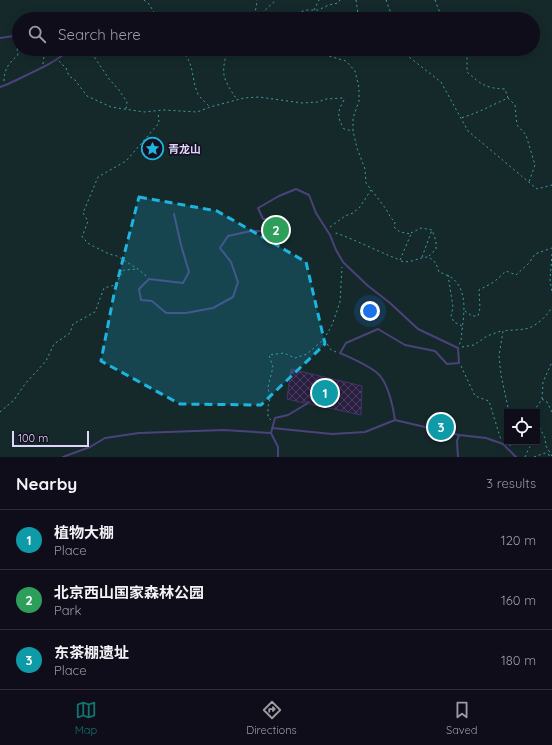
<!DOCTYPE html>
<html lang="en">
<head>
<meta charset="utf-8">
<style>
	:root { --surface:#100d1a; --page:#1e1b27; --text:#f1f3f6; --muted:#9c9ca2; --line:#302d39; --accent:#0f766e }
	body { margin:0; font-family:Quicksand,"Noto Sans SC",sans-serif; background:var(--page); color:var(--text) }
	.controls { position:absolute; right:12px; bottom:12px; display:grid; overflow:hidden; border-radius:0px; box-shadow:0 2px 10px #0003 }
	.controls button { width:36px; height:36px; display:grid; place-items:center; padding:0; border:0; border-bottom:1px solid var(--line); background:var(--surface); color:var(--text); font:20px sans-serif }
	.scale { position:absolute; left:12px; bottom:10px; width:77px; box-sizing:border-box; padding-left:4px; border:2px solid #dfd7fa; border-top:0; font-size:11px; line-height:14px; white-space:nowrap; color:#dfd7fa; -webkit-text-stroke:3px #161122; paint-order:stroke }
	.you { position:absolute; left:370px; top:311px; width:14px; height:14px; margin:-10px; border:3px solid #fff; border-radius:50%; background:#1a73e8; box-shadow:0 0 0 6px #1a73e833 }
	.badge { display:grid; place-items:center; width:26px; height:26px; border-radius:50%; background:var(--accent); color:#fff; font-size:13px; font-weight:700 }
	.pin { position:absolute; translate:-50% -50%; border:2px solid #fff; box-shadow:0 1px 4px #0006 }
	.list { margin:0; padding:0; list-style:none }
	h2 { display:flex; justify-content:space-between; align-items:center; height:52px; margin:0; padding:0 16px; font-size:17px }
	h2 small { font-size:13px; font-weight:400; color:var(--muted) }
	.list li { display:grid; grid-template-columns:26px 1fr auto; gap:12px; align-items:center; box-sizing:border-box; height:60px; padding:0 16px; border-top:1px solid var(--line) }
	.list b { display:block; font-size:15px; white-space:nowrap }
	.list p { margin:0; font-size:13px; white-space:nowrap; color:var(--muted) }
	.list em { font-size:13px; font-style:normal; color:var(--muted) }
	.icon { flex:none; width:22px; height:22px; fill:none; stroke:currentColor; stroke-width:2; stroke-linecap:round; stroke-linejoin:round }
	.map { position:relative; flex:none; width:552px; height:457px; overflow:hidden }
	.search { position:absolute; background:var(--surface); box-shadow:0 2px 10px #0003; left:12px; right:12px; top:12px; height:44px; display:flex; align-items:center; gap:10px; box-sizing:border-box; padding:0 14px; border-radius:22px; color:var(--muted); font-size:15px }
	.sheet { height:232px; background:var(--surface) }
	nav { display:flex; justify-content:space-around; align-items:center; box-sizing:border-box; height:56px; border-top:1px solid var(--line); background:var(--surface); font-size:11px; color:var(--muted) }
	nav a { display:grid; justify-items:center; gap:2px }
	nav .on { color:var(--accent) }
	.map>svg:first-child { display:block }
	.park { fill:#15292b; fill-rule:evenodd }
	.building { fill:url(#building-cross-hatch); stroke:#453469 }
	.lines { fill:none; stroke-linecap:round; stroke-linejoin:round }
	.path { stroke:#3ea0a6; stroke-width:1; stroke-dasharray:2 3; stroke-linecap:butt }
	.service { stroke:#4b427b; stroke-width:2 }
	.marked { fill:#1db5e0; fill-opacity:0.2; stroke:#1db5e0; stroke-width:3; stroke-dasharray:8 5; stroke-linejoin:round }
	.labels { text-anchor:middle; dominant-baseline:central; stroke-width:3.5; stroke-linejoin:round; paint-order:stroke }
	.poi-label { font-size:11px; font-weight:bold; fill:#dfd7fa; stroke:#161122; text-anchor:start }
</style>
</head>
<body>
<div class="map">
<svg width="552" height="457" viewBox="0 0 552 457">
	<defs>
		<pattern id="building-cross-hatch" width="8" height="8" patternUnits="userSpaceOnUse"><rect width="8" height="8" fill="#2a1f40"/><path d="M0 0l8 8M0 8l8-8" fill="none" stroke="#483f5c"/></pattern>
	</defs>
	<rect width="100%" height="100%" fill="#161122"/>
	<path class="park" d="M 0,0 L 552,0 L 552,457 L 0,457 ZM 19,19 L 533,19 L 533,49 L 19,49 ZM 507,412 L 537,412 L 537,442 L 507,442 Z"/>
	<path class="building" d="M 291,369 L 362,386 L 361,415 L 310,404 L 308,401 L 304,403 L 287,399 Z"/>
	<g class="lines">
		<path class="path" d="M 144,0 L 149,4 L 158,19
			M 356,0 L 358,14
			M 386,0 L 393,19
			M 435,0 L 440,13 L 447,19
			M 314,10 L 319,0
			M 254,15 L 256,8 L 257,0
			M 290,16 L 292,19
			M 185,19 L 191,14 L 201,18 L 223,16 L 239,18 L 242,19
			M 240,19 L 239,18 L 260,15 L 276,0
			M 283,19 L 290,16 L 306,10 L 318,10 L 329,5 L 338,3 L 340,0
			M 322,19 C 343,13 363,13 384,19
			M 89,49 L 109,79 L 119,90 L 127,102 L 126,109
			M 177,49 C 196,59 190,77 198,94 C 201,99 206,103 209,106
			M 228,49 C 220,75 223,78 237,100
			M 311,49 L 318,53 L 346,61 L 355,71 L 359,88 L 359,101 L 353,118 L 353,131 L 357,148 L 365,169 L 366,183 L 386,209 L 391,218 L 395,222 L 394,227 L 400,232 L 411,234 L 400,260 C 379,252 358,241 336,233 L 334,234
			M 404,49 L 409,57 L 441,82 L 468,131 L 537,189 L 552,185
			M 456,49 L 467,55 L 467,72 C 482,85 485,88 505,89 L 508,98 C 492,105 478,113 461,118
			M 59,61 L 66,68 L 69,76 L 75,80 L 87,96 L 111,107 L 144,112 L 164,110 L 197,112 L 210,107 L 244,98 L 259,97 L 302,103 L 318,102 L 326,99 L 343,98 L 344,100 C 337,112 337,117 344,129 L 353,131
			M 43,64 L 45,49
			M 4,81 C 4,69 9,63 18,55 L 17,48 L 14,40
			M 508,98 L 515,105 L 517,125 L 526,135 L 535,165 L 529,182
			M 330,227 L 345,216 L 353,213 L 360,207 L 371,190
			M 411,233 L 421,228 L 432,230 L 436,241 L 436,249 L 429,256 L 429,257
			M 552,254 L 550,280 L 552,292
			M 422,257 L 432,230
			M 401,261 C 411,264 418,257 429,257 L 436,263 L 439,272 C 445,274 453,277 457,283 C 469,299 462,323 461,341 L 459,345
			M 448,275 L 453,307 L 451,316 L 454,322 L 462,326
			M 146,276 L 138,269 L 117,256 L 109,254 L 89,244 L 82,237 L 88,221 L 83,213 L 98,177 L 126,161 L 159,123 L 158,112
			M 465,311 L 472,316 L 478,316 L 480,308 L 479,290 L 494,282 L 506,271 L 516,275 L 529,263 L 535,254 L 552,248
			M 325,340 L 330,349 L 336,352
			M 462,347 L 474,345 L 487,336 L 501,331
			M 461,366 L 475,396 L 489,401 L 501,440
			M 542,399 L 543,382 L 552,362
			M 0,412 L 14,400 L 25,384 L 46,361 L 54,344 L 70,333 L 73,324 L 95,312 L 104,288 L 115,285 L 124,270 L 138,269
			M 509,412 L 501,375 L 499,356 L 503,331 C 510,330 518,330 525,329 C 536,327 547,316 552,307
			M 535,412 L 536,408 L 542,399 L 547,402 L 552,412
			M 271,420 L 268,417 L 268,407 L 270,398 L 268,387 L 273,367 L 269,355 L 284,353 L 295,358 L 307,354 L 324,339 L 332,325 L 340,302 L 342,267
			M 537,423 L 545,438 L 546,446 L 552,456
			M 510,446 L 512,442
			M 525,457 L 529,448 L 534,442
			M 534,457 L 545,453 L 551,456"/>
		<path class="service" d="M 0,38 L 13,36 L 19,38
			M 0,87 L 8,84 C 24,76 59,62 69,49
			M 174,214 L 181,245 L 189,272 L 183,283 L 149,279 L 139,289 L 141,300 L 152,301 L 166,313 L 186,313 L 213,308 L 233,297 L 238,282 L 231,262 L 220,248 L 228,236 L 251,231 L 263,231 L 279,228 L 278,219 L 263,219 L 258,208 L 279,196 L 296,189 L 309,195 L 316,213 L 330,235 L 336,250 L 343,262 L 367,285 L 390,303 L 418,329 L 458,348 L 459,363 L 447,364 L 435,351 L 405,345 L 378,329 L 346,343 L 340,353 C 351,358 375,368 381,377 C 389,388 393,407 395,420
			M 272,428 L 332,434 L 365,432 L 395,420 L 459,435
			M 271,433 L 275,418 L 288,415 L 308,403
			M 63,457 L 90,447 L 105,438 L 139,433 L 224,430 L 271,433 L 278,447 L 278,457
			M 458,457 L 457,441 L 459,435 L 486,438 L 503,444 L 516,457"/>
	</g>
	<path class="marked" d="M 139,197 L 217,211 L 306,262 L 325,344 L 261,405 L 180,404 L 101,361 L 114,294 Z"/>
	<defs>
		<symbol id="sight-ring" viewBox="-11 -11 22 22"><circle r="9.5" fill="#161122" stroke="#1db5e0" stroke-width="1.5"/><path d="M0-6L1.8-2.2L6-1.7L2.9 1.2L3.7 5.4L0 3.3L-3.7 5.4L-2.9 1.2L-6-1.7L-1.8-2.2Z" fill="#1db5e0"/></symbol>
	</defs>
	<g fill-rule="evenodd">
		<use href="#sight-ring" x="140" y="136" width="25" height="25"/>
	</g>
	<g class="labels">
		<g class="poi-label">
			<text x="168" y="149">青龙山</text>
		</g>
	</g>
</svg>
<div class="controls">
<button><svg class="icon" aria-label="locate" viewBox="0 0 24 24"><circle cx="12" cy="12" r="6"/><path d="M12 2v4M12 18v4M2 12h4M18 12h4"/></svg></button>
</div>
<div class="scale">100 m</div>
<div class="you"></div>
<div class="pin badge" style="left:325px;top:393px;background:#0f9aa8">1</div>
<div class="pin badge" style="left:276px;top:230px;background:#2e9e5b">2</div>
<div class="pin badge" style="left:441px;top:427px;background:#0f9aa8">3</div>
<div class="search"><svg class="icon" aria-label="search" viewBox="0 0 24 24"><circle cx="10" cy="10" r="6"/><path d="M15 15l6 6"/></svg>Search here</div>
</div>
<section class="sheet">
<h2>Nearby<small>3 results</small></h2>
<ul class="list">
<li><span class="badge" style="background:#0f9aa8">1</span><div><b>植物大棚</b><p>Place</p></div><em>120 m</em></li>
<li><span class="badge" style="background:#2e9e5b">2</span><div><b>北京西山国家森林公园</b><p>Park</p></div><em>160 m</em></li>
<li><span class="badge" style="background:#0f9aa8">3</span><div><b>东茶棚遗址</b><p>Place</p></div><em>180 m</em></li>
</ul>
</section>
<nav>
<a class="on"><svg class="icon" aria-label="map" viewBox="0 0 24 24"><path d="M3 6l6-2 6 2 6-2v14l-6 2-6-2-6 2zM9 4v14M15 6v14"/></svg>Map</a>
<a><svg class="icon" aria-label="directions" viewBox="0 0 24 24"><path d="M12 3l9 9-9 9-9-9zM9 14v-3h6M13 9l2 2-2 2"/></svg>Directions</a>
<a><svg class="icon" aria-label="saved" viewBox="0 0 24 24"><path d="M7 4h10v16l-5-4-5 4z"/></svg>Saved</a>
</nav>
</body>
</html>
